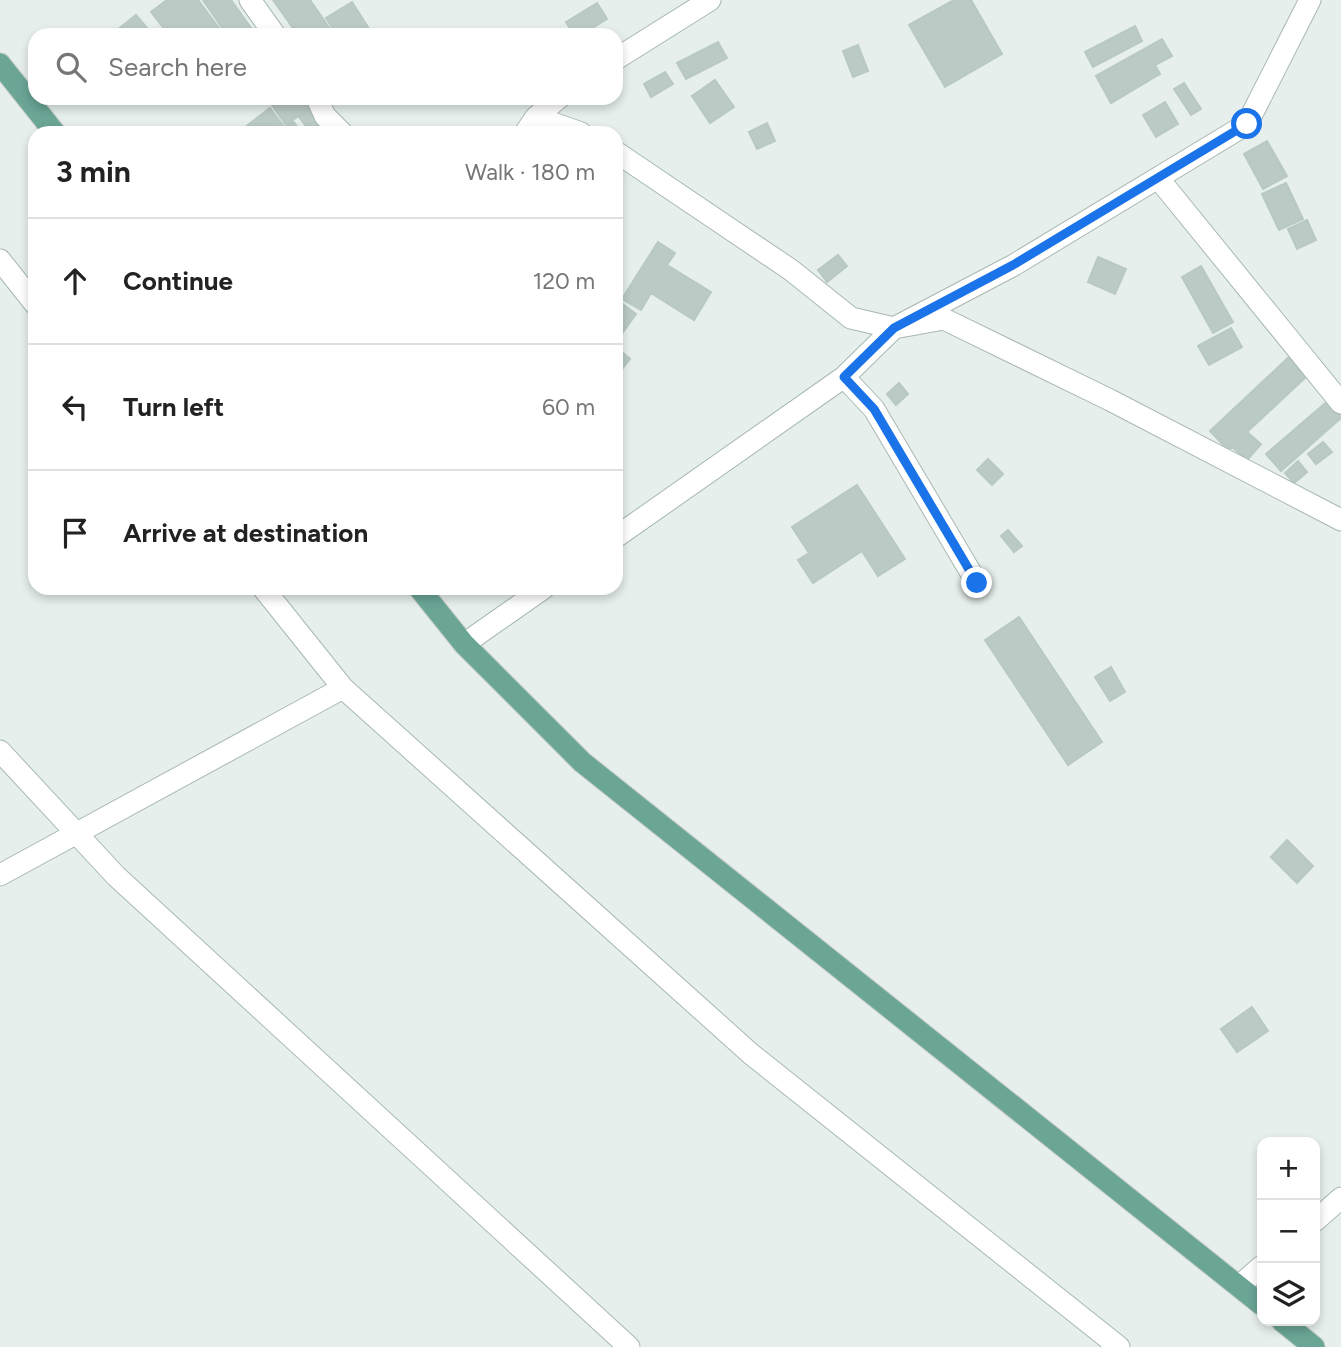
<!DOCTYPE html>
<html lang="en">
<head>
<meta charset="utf-8">
<style>
	:root { --surface:#fff; --page:#f2f2f2; --text:#222; --muted:#767676; --line:#e0e0e0 }
	body { margin:0; font-family:Figtree,sans-serif; background:var(--page); color:var(--text) }
	.controls { position:absolute; right:21px; bottom:21px; display:grid; overflow:hidden; border-radius:14px; box-shadow:0 4px 10px #0003 }
	.controls button { width:63px; height:63px; display:grid; place-items:center; padding:0; border:0; border-bottom:2px solid var(--line); background:var(--surface); color:var(--text); font:35px sans-serif }
	.stop { position:absolute; width:21px; height:21px; margin:-16px; border:5px solid #1a73e8; border-radius:50%; background:#fff }
	.stop.end { background:#1a73e8; border-color:#fff; box-shadow:0 2px 7px #0008 }
	.list { margin:0; padding:0; list-style:none }
	h2 { display:flex; justify-content:space-between; align-items:center; height:91px; margin:0; padding:0 28px; font-size:30px }
	h2 small { font-size:23px; font-weight:400; color:var(--muted) }
	.list li { display:grid; grid-template-columns:46px 1fr auto; gap:21px; align-items:center; box-sizing:border-box; height:126px; padding:0 28px; border-top:2px solid var(--line) }
	.list b { display:block; font-size:26px; white-space:nowrap }
	.list em { font-size:23px; font-style:normal; color:var(--muted) }
	.icon { flex:none; width:38px; height:38px; fill:none; stroke:currentColor; stroke-width:2; stroke-linecap:round; stroke-linejoin:round }
	.map { position:relative; flex:none; width:1341px; height:1347px; overflow:hidden }
	.search { position:absolute; background:var(--surface); box-shadow:0 4px 10px #0003; left:28px; top:28px; width:595px; height:77px; display:flex; align-items:center; gap:18px; box-sizing:border-box; padding:0 24px; border-radius:21px; color:var(--muted); font-size:26px }
	.panel { position:absolute; background:var(--surface); box-shadow:0 4px 10px #0003; left:28px; top:126px; width:595px; height:469px; border-radius:21px }
	.map>svg:first-child { display:block }
	.building { fill:#bbcac4; stroke:#b8c9c2; stroke-width:2 }
	.lines { fill:none; stroke-linecap:round; stroke-linejoin:round }
	.minor-casing { stroke:#a8b8b2; stroke-width:23 }
	.primary-casing { stroke:#c2cac8; stroke-width:23 }
	.minor { stroke:#fff; stroke-width:21 }
	.primary { stroke:#6aa596; stroke-width:21 }
	.route { stroke:#1a73e8; stroke-width:9 }
</style>
</head>
<body>
<div class="map">
<svg width="1341" height="1347" viewBox="0 0 1341 1347">
	<rect width="100%" height="100%" fill="#e6efeb"/>
	<path class="building" d="M 167,0 L 198,0 L 224,35 L 169,35 L 151,12 Z
		M 203,0 L 231,0 L 251,28 L 241,35 L 227,35 Z
		M 273,0 L 310,0 L 330,29 L 321,35 L 298,35 Z
		M 954,0 L 971,0 L 1002,54 L 945,87 L 909,25 Z
		M 352,2 L 373,35 L 337,35 L 326,18 Z
		M 597,3 L 607,19 L 581,35 L 574,35 L 566,22 Z
		M 136,15 L 152,34 L 111,35 Z
		M 1135,26 L 1142,41 L 1093,67 L 1085,52 Z
		M 1162,39 L 1172,56 L 1155,65 L 1160,74 L 1111,103 L 1096,76 Z
		M 718,42 L 727,58 L 686,79 L 677,63 Z
		M 858,45 L 868,71 L 853,77 L 843,51 Z
		M 665,72 L 673,84 L 651,97 L 644,84 Z
		M 715,80 L 734,107 L 710,123 L 692,96 Z
		M 1184,83 L 1201,109 L 1191,115 L 1174,89 Z
		M 267,98 L 302,98 L 309,108 L 286,125 Z
		M 1165,102 L 1178,124 L 1156,137 L 1143,115 Z
		M 270,108 L 285,128 L 293,121 L 302,133 L 248,133 L 244,128 Z
		M 310,109 L 329,133 L 311,133 L 299,117 Z
		M 767,123 L 775,141 L 757,149 L 749,132 Z
		M 1267,141 L 1287,176 L 1263,189 L 1244,154 Z
		M 1286,183 L 1303,219 L 1279,230 L 1262,194 Z
		M 1307,220 L 1316,240 L 1297,249 L 1288,229 Z
		M 658,242 L 675,253 L 667,265 L 711,292 L 694,320 L 651,293 L 641,310 L 622,299 Z
		M 838,255 L 847,266 L 827,282 L 818,270 Z
		M 1098,257 L 1126,269 L 1115,294 L 1088,282 Z
		M 1201,266 L 1233,322 L 1213,333 L 1182,277 Z
		M 616,299 L 636,314 L 616,342 Z
		M 1231,328 L 1242,347 L 1209,365 L 1198,346 Z
		M 616,347 L 630,359 L 622,369 L 616,364 Z
		M 1289,357 L 1307,376 L 1247,432 L 1261,444 L 1247,460 L 1232,447 L 1228,450 L 1210,431 Z
		M 899,383 L 908,394 L 896,405 L 887,394 Z
		M 1329,400 L 1341,414 L 1341,418 L 1281,471 L 1266,454 Z
		M 1323,442 L 1332,452 L 1316,464 L 1308,454 Z
		M 988,459 L 1003,474 L 992,485 L 977,470 Z
		M 1298,461 L 1307,472 L 1294,483 L 1285,473 Z
		M 857,485 L 905,559 L 878,576 L 862,551 L 813,583 L 798,560 L 809,553 L 792,527 Z
		M 1008,530 L 1022,546 L 1014,552 L 1001,536 Z
		M 1019,617 L 1102,742 L 1068,765 L 985,640 Z
		M 1111,667 L 1125,692 L 1110,701 L 1095,677 Z
		M 1287,840 L 1313,866 L 1297,883 L 1271,857 Z
		M 1252,1007 L 1268,1031 L 1237,1052 L 1221,1029 Z"/>
	<g class="lines">
		<defs>
			<path id="minor" d="M 250,0 L 275,35
				M 616,59 L 710,0
				M 317,98 L 325,116 L 342,133
				M 536,117 L 559,98
				M 525,133 L 536,117 L 581,133
				M 616,152 L 791,270 L 851,318 L 894,328 L 944,319 L 1110,400 L 1341,520
				M 1158,178 L 1341,403
				M 0,260 L 35,304
				M 844,377 L 874,409 L 977,583
				M 616,537 L 844,377 L 894,328 L 1014,265 L 1247,124 L 1310,0
				M 263,588 L 343,688 L 751,1054 L 1119,1347
				M 464,644 L 544,588
				M 0,751 L 116,876 L 629,1347
				M 0,875 L 343,688
				M 1315,1221 L 1341,1198
				M 1239,1286 L 1262,1266"/>
			<path id="primary" d="M 0,64 L 55,133
				M 419,588 L 464,644 L 582,762 L 1262,1305
				M 1282,1321 L 1314,1347"/>
		</defs>
		<use href="#minor" class="minor-casing"/>
		<use href="#primary" class="primary-casing"/>
		<use href="#minor" class="minor"/>
		<use href="#primary" class="primary"/>
	</g>
	<g class="lines">
		<path class="route" d="M 977,583 L 874,409 L 844,377 L 894,328 L 1013,265 L 1247,124"/>
	</g>
</svg>
<div class="controls">
<button>+</button>
<button>−</button>
<button><svg class="icon" aria-label="layers" viewBox="0 0 24 24"><path d="M12 4l9 5-9 5-9-5zM3 14l9 5 9-5"/></svg></button>
</div>
<div class="stop" style="left:1247px;top:124px"></div>
<div class="stop end" style="left:977px;top:583px"></div>
<div class="search"><svg class="icon" aria-label="search" viewBox="0 0 24 24"><circle cx="10" cy="10" r="6"/><path d="M15 15l6 6"/></svg>Search here</div>
<section class="panel">
<h2>3 min<small>Walk · 180 m</small></h2>
<ul class="list">
<li><svg class="icon" aria-label="ahead" viewBox="0 0 24 24"><path d="M12 20V5M6 11l6-6 6 6"/></svg><div><b>Continue</b></div><em>120 m</em></li>
<li><svg class="icon" aria-label="left" viewBox="0 0 24 24"><path d="M17 20v-9H6M10 6l-5 5 5 5"/></svg><div><b>Turn left</b></div><em>60 m</em></li>
<li><svg class="icon" aria-label="arrive" viewBox="0 0 24 24"><path d="M6 21V4h12l-3 4 3 4H6"/></svg><div><b>Arrive at destination</b></div></li>
</ul>
</section>
</div>
</body>
</html>
